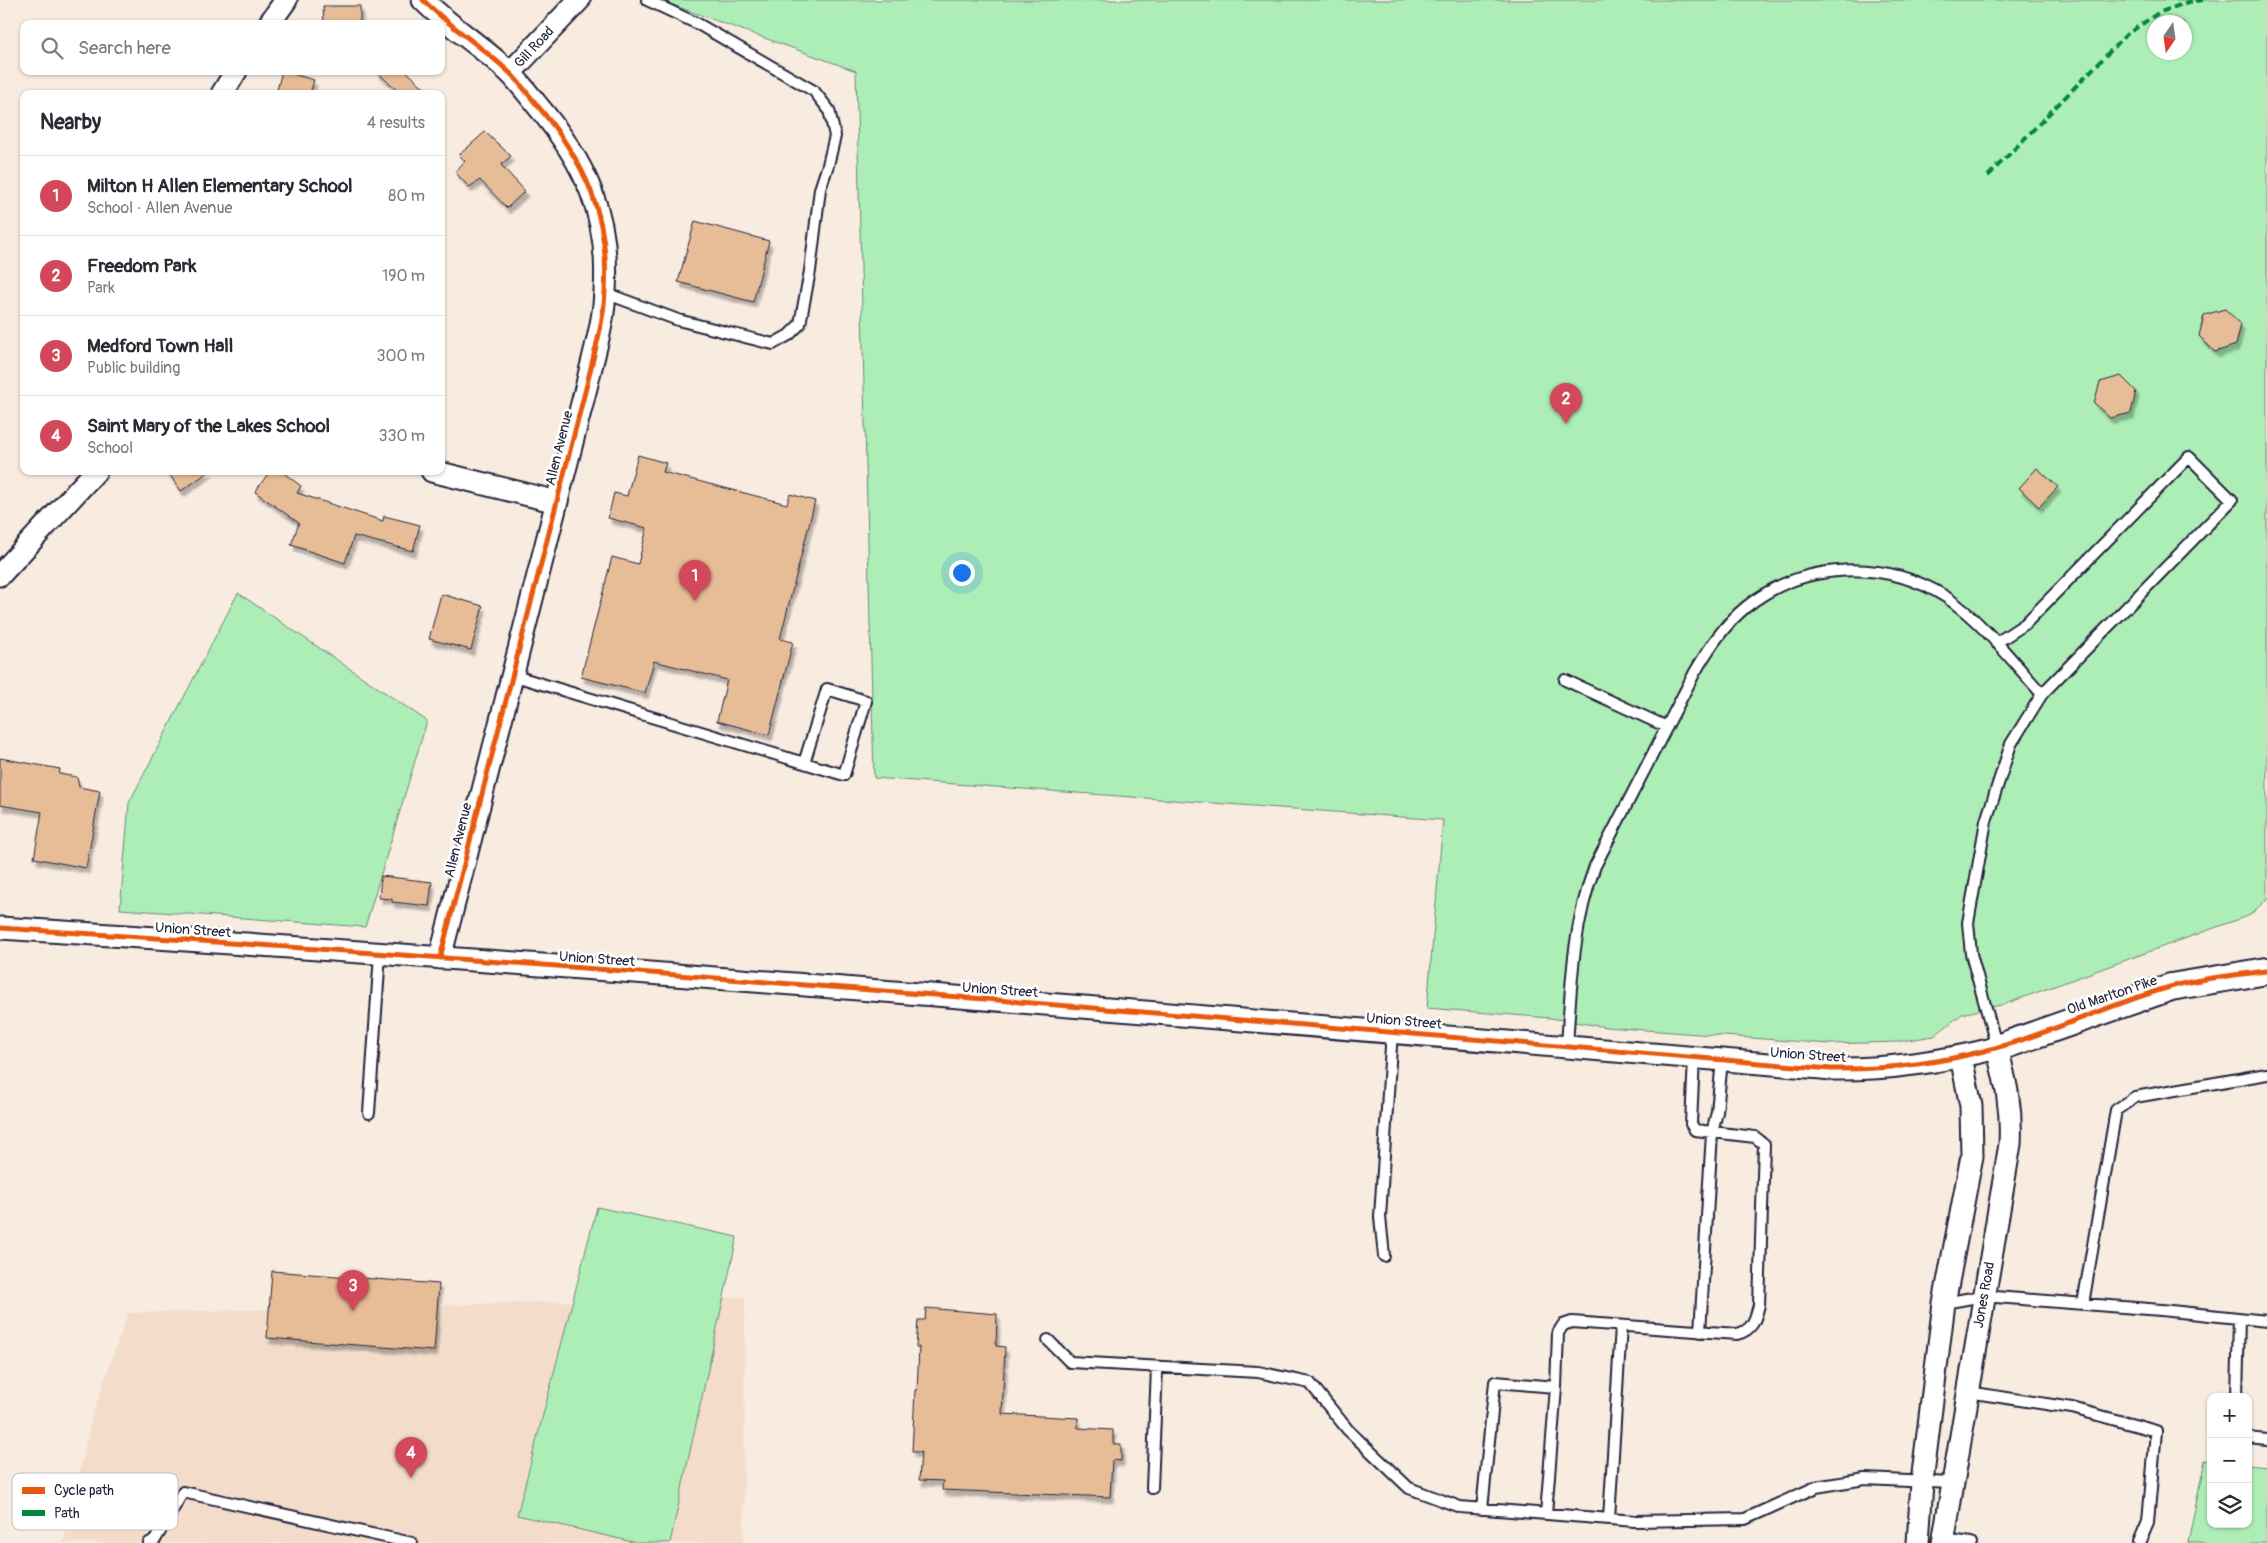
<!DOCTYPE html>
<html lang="en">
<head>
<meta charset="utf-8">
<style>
	:root { --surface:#fff; --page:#f7f7f7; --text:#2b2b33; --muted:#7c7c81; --line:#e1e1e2; --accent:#d1495b }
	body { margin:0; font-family:Pangolin,sans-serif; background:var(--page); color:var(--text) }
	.controls { position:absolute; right:15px; bottom:15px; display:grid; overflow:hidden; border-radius:10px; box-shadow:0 1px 4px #0004 }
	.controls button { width:45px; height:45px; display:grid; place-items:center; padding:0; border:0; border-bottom:1px solid var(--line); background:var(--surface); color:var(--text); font:25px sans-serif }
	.compass { position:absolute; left:2147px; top:15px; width:45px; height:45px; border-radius:50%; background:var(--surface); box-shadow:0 1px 4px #0004; rotate:193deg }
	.you { position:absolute; left:961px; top:572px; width:18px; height:18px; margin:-12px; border:4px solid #fff; border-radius:50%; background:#1a73e8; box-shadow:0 0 0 8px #1a73e833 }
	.badge { display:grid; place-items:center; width:32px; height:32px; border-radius:50%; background:var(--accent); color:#fff; font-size:16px; font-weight:700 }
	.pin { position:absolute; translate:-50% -41px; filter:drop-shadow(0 1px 2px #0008) }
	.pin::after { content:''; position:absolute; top:26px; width:18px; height:15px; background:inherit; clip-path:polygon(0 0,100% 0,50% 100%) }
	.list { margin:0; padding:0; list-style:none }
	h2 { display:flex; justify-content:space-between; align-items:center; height:65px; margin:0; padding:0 20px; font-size:21px }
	h2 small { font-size:16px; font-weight:400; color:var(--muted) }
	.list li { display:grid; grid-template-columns:32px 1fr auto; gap:15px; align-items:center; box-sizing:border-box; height:80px; padding:0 20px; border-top:1px solid var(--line) }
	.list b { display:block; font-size:19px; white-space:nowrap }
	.list p { margin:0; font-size:16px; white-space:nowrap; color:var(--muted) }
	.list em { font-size:16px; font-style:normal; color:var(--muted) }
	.icon { flex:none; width:28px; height:28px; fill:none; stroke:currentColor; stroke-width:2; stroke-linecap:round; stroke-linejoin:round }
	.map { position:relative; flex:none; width:2267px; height:1543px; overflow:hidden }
	.search { position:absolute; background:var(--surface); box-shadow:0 1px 4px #0004; left:20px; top:20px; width:425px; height:55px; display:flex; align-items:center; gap:12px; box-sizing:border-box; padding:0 18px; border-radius:10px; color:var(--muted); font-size:19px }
	.panel { position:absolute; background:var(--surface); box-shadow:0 1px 4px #0004; left:20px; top:90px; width:425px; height:385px; border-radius:10px }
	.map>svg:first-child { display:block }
	.built { fill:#f3ddca }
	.green { fill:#adeeb6; stroke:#688878; fill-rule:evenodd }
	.building { fill:#e6bd96; stroke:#22223b; filter:url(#shadow) }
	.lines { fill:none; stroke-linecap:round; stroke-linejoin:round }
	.service-casing { stroke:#22223b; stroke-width:14 }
	.minor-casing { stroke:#22223b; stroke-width:25 }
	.tertiary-casing { stroke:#22223b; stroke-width:30 }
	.service { stroke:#fff; stroke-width:10 }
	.minor { stroke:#fff; stroke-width:21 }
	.tertiary { stroke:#fff; stroke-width:26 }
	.quiet { stroke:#00873e; stroke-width:4; stroke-dasharray:8 4; stroke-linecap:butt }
	.cycleway-casing { stroke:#fff; stroke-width:8 }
	.cycleway { stroke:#e8590c; stroke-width:5 }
	.labels { text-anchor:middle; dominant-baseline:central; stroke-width:5; stroke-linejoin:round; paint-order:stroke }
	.street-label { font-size:14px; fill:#22223b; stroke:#fff }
	.key { fill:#fff; stroke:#bdbdc4; stroke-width:1 }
	.key-label { font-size:14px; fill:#22223b }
</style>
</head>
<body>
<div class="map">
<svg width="2267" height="1543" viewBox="0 0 2267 1543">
	<defs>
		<filter id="shadow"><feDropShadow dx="3" dy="5.5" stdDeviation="1" flood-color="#0004"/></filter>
	</defs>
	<rect width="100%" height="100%" fill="#f8ebe0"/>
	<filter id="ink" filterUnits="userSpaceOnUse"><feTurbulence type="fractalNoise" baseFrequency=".02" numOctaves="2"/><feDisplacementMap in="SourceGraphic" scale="10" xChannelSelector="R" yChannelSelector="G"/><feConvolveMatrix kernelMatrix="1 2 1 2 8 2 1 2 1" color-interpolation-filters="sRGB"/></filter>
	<g filter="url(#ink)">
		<path class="built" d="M 745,1297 L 744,1543 L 63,1543 L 93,1413 L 128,1313 Z"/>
		<path class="green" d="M 659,0 L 2267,0 L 2267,899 L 2250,915 L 2005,1004 L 1962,1014 L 1934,1036 L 1896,1042 L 1830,1044 L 1606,1027 L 1550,1018 L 1427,1008 L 1443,820 L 874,778 L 856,71 ZM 2154,22 L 2184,22 L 2184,52 L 2154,52 Z
			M 238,593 L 427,721 L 365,927 L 120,909 L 129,803 Z
			M 597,1207 L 737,1237 L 670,1543 L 637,1543 L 517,1515 Z
			M 2205,1460 L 2211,1461 L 2211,1524 L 2248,1524 L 2248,1464 L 2267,1466 L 2267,1543 L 2188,1543 Z"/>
		<path class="building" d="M 323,6 L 360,6 L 360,24 L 324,24 Z
			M 282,71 L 314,80 L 310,94 L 276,94 Z
			M 376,71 L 406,71 L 431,94 L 401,94 Z
			M 485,132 L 511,156 L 501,165 L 525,191 L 507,208 L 480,180 L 469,187 L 455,172 L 465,161 L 459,155 Z
			M 695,221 L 769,241 L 753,302 L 678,282 Z
			M 2225,309 L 2241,324 L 2236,345 L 2215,352 L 2199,336 L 2204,315 Z
			M 2121,376 L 2136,391 L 2131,413 L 2110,418 L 2094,403 L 2100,382 Z
			M 638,455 L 666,463 L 663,472 L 787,504 L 790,494 L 815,501 L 780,639 L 793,642 L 769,735 L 717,721 L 727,680 L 654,661 L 645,693 L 581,677 L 612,557 L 638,564 L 647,528 L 608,518 L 614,493 L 627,496 Z
			M 2037,468 L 2058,487 L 2039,507 L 2019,488 Z
			M 167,471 L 210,471 L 181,491 Z
			M 270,471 L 281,471 L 301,486 L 297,493 L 383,521 L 384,516 L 420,525 L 413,551 L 354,536 L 345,563 L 291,545 L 299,523 L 255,492 Z
			M 441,594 L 483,606 L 471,650 L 429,639 Z
			M 0,758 L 60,769 L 59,774 L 77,777 L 79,787 L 100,791 L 86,868 L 34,858 L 42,812 L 0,805 Z
			M 381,876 L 432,882 L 429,906 L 392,902 L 392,899 L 379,898 Z
			M 272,1271 L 439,1284 L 434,1351 L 267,1338 Z
			M 926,1308 L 997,1314 L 996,1346 L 1005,1347 L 1002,1414 L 1078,1418 L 1078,1428 L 1113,1430 L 1113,1444 L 1121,1444 L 1121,1461 L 1112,1460 L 1110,1497 L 942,1490 L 943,1481 L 919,1480 L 921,1452 L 912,1452 L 915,1390 L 917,1390 L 919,1347 L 916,1347 L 918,1320 L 925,1320 Z"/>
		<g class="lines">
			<defs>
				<path id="service" d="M 605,293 L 678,320 L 773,344 L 789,335 L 800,324 L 810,271 L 820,189 L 828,165 L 835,136 L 829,110 L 814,91 L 698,24 L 647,0
					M 1996,643 L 2025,624 L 2189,457 L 2232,500 L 2042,694 L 2011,744 L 1986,821 L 1968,923 L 1971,954 L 1997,1048
					M 512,675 L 844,775 L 866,701 L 827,689 L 804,763
					M 1565,680 L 1667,727
					M 1567,1046 C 1571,985 1573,924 1595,866 L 1695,672 C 1709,648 1724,625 1746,607 C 1803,561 1885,559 1946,597 C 1983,622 2012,661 2042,694
					M 369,1113 L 380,954
					M 1384,1256 L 1380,1217 L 1392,1031
					M 1944,1303 L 1983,1296 L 2161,1310 L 2267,1321
					M 2083,1304 L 2116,1110 L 2135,1097 L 2267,1074
					M 1700,1332 L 1712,1133 L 1717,1112 L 1722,1060
					M 1048,1340 L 1070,1362 L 1258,1372 L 1310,1383 L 1348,1430 L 1409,1488 L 1460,1507 L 1635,1521 L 1745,1519 L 1816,1487 L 1865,1479 L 1952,1483
					M 1968,1392 L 2072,1408 L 2156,1431 L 2148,1522 L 2139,1543
					M 2237,1397 L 2239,1319
					M 2248,1438 L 2267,1440
					M 1152,1488 L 1157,1368
					M 1482,1509 L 1495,1382 L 1556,1387
					M 1546,1514 L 1556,1387 L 1558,1333 L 1563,1325 L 1572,1322 L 1737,1334 C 1753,1330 1755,1320 1759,1305 L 1764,1144 L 1755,1137 L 1695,1130 L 1691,1124 L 1694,1058
					M 1609,1519 L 1621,1326
					M 1943,1539 L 1971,1543
					M 149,1543 L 155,1540 L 183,1492 L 412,1543"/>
				<path id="minor" d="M 423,0 C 450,27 483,47 510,73 C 520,83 528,94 537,105 C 585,162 610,215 605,291 C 604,322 594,353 587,384 L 440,958
					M 269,24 L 286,0
					M 510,73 L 579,0
					M 222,94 L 236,71
					M 432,471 L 557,502
					M 0,575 L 96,471
					M 0,928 C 611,966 1221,1018 1831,1069 C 1888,1070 1941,1062 1997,1048 C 2006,1083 2012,1107 2010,1144 L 1943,1543
					M 1918,1543 L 1922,1482 L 1944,1303 L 1972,1156 L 1971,1106 L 1961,1057"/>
				<path id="tertiary" d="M 1997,1048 L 2171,987 L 2267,971"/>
			</defs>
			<use href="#service" class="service-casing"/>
			<use href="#minor" class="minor-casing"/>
			<use href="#tertiary" class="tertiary-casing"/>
			<use href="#service" class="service"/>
			<use href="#minor" class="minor"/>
			<use href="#tertiary" class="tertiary"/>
			<path class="quiet" d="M 1988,176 L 2126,35 L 2158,13 L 2188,2 L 2203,0"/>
			<defs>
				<path id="cycleway" d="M 423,0 C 450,27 483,47 510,73 C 520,83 528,94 537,105 C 585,162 610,215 605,291 C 604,322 594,353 587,384 L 440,958
					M 0,928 C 611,966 1221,1018 1831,1069 C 1887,1070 1941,1063 1995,1048 C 2054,1032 2110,1004 2170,987 C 2201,978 2235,975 2267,971"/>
			</defs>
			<use href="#cycleway" class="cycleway-casing"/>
			<use href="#cycleway" class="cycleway"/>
		</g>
	</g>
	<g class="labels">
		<g class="street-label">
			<text transform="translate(534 47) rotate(-47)">Gill Road</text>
			<text transform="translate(559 448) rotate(-76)">Allen Avenue</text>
			<text transform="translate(458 840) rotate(-76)">Allen Avenue</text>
			<text transform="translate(193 930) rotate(4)">Union Street</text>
			<text transform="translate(597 959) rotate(4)">Union Street</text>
			<text transform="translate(1000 990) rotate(4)">Union Street</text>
			<text transform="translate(2112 995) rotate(-19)">Old Marlton Pike</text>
			<text transform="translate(1404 1021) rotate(5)">Union Street</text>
			<text transform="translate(1808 1055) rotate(4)">Union Street</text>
			<text transform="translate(1984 1295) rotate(-80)">Jones Road</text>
		</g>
	</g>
	<rect x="12" y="1473" width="166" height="57" rx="8" class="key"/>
	<rect x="22" y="1487" width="23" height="7" fill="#e8590c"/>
	<rect x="22" y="1510" width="23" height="6" fill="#00873e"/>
	<g class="key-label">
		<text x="54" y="1495">Cycle path</text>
		<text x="54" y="1518">Path</text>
	</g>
</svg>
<div class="controls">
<button>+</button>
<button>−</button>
<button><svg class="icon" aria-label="layers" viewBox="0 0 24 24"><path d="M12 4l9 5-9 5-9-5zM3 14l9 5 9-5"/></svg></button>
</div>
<svg class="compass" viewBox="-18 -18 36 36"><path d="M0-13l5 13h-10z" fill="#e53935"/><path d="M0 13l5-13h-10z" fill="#7c7c81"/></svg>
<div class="you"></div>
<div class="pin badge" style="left:695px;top:601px">1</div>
<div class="pin badge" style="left:1566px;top:424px">2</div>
<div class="pin badge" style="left:353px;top:1311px">3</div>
<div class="pin badge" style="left:411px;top:1478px">4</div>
<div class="search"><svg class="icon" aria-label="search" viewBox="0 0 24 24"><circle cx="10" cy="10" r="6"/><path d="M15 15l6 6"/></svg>Search here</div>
<section class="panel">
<h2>Nearby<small>4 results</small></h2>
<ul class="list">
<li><span class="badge">1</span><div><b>Milton H Allen Elementary School</b><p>School · Allen Avenue</p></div><em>80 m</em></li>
<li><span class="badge">2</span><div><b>Freedom Park</b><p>Park</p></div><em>190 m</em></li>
<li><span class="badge">3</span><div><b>Medford Town Hall</b><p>Public building</p></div><em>300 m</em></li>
<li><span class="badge">4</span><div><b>Saint Mary of the Lakes School</b><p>School</p></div><em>330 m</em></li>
</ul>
</section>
</div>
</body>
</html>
